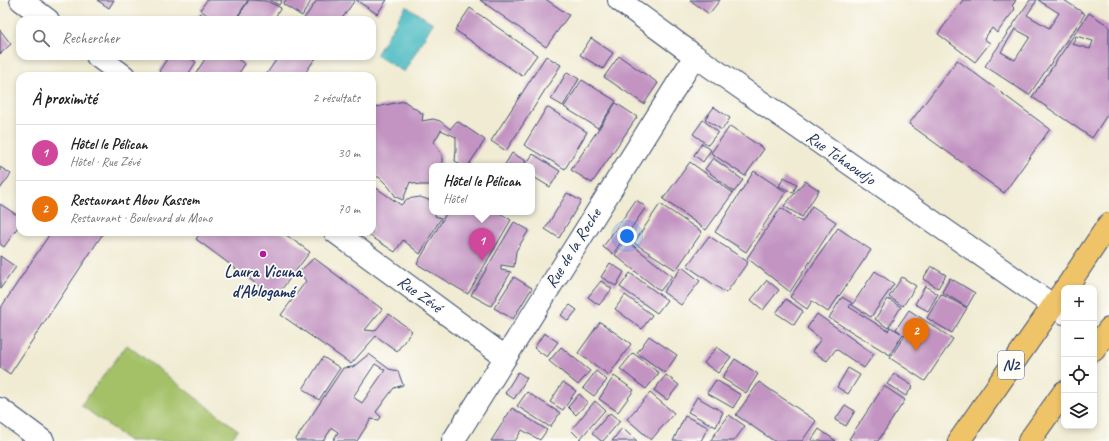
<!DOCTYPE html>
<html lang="fr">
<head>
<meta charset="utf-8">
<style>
	:root { --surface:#fff; --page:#f2f2f2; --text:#222; --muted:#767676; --line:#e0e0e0; --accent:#0b8043 }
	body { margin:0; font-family:Caveat,sans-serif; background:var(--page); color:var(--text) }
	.controls { position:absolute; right:12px; bottom:12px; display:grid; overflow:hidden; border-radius:8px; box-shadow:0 2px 6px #0003 }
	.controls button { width:36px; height:36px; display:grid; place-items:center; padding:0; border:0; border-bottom:1px solid var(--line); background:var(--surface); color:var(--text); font:20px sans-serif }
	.you { position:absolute; left:627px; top:236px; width:14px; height:14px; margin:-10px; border:3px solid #fff; border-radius:50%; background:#1a73e8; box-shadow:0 0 0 6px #1a73e833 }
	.badge { display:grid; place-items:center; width:26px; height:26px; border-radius:50%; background:var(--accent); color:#fff; font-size:13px; font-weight:700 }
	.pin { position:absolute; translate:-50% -33px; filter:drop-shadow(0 1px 2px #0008) }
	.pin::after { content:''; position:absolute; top:21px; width:14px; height:12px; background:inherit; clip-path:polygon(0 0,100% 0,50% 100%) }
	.popup { position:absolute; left:429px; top:163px; width:106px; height:52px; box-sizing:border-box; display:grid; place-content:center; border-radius:8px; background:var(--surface); filter:drop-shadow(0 1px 3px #0005); font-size:13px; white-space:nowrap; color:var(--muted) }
	.popup b { font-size:15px; color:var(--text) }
	.popup::after { content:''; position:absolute; left:50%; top:100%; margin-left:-8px; border:8px solid transparent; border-top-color:var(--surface) }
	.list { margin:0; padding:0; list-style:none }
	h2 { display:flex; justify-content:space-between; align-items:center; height:52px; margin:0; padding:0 16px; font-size:17px }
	h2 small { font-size:13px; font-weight:400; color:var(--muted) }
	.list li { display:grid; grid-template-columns:26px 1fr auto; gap:12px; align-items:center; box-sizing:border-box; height:56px; padding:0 16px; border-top:1px solid var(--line) }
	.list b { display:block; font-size:15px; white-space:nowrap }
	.list p { margin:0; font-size:13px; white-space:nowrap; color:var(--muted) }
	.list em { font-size:13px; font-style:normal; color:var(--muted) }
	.icon { flex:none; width:22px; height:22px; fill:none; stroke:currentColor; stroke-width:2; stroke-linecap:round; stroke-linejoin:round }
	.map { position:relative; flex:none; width:1109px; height:441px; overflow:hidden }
	.search { position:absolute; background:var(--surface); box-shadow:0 2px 6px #0003; left:16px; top:16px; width:360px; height:44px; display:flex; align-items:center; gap:10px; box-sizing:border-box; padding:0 14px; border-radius:12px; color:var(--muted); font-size:15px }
	.panel { position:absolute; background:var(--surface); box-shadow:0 2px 6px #0003; left:16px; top:72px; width:360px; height:164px; border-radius:12px }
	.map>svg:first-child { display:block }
	.green { fill:#a4c168; stroke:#607863 }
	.water { fill:#4dbcc3; stroke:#347690 }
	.building { fill:#c394c2; fill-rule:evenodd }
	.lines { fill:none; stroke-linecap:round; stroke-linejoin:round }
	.minor-casing { stroke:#3b4b6f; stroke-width:24 }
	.highway-casing { stroke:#3b4b6f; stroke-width:24 }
	.minor { stroke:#fff; stroke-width:22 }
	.highway { stroke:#efc469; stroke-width:22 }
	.poi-dot { fill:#b5179e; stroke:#fdfcf7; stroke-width:1.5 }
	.labels { text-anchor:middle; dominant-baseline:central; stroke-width:3.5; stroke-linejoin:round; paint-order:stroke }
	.shield { fill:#fdfcf7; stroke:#5f6c8c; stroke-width:1 }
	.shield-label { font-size:16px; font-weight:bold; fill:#1b2f5e }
	.street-label { font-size:17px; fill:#1b2f5e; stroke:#fdfcf7 }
	.poi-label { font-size:17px; font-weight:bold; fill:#1b2f5e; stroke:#fdfcf7 }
</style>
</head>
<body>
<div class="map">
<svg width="1109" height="441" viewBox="0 0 1109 441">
	<rect width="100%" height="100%" fill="#fdfcf7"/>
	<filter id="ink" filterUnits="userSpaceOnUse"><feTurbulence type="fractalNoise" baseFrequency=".025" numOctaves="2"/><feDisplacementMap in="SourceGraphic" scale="8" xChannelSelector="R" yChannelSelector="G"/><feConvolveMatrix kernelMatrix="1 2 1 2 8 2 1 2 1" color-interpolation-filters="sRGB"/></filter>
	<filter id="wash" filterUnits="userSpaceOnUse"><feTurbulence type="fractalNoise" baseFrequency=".012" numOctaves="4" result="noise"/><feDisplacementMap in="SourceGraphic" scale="16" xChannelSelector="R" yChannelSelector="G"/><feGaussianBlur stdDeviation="0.9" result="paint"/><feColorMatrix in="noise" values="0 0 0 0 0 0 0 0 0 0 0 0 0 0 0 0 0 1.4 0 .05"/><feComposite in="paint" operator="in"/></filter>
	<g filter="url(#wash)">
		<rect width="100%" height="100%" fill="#f0ebd2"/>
		<path class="green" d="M 127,345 L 238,430 L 230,441 L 129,441 L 81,405 Z"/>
		<path class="water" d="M 406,6 L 433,23 L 404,72 L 376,55 Z"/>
		<g id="blocks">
			<path class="building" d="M 97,0 L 114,0 L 109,8 Z
				M 207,0 L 248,0 L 235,20 L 215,20 L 200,10 Z
				M 249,0 L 267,1 L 281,8 L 273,20 L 236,20 Z
				M 269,0 L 282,0 L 279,5 Z
				M 286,0 L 309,0 L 311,1 L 302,16 L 283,4 Z
				M 317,0 L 355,0 L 341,20 L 303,20 Z
				M 356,0 L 387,0 L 377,14 Z
				M 480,0 L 547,0 L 569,15 L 546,47 Z
				M 690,0 L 720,0 L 709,14 Z
				M 963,0 L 1016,0 L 1012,6 L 1015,9 L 997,33 L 992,28 L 984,39 L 990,43 L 975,62 L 938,34 Z
				M 1030,0 L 1037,0 L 1027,15 L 1049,28 L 1059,13 L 1038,0 L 1064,0 L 1085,14 L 1029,95 L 985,66 ZM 1015,29 L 1030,37 L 1015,60 L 1001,52 Z
				M 470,8 L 537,55 L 522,76 L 455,30 Z
				M 200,13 L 210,20 L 195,20 Z
				M 1089,13 L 1109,26 L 1109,112 L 1092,138 L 1032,97 ZM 1076,36 L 1093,41 L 1090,49 L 1072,44 Z
				M 0,30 L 11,44 L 0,54 Z
				M 591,38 L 613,53 L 603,69 L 580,55 Z
				M 169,56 L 187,56 L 196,62 L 187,76 L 167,76 L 159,71 Z
				M 207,56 L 233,56 L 245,64 L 237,76 L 228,76 L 223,72 L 220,76 L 194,76 Z
				M 279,56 L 317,56 L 303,76 L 265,76 Z
				M 546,56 L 561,65 L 506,151 L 491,141 Z
				M 619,56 L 658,83 L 644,104 L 604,77 Z
				M 957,60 L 1050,129 L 1004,193 L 909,124 Z
				M 567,72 L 579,79 L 563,106 L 551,99 Z
				M 582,80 L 616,101 L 598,128 L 564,107 Z
				M 404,101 L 423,114 L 422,121 L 433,119 L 440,121 L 450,129 L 457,121 L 485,140 L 468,166 L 459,166 L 460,164 L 455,161 L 456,150 L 456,137 L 441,130 L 434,142 L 442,155 L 442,166 L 432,166 L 432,183 L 430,185 L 419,185 L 410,182 L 403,200 L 396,197 L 389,187 L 379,177 L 372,177 L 372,108 Z
				M 616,103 L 637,117 L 592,183 L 571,170 Z
				M 547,107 L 587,132 L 565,169 L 524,145 Z
				M 714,107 L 730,118 L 722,130 L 705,119 Z
				M 703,120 L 718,132 L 708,145 L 693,134 Z
				M 730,126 L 764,149 L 745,176 L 711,153 Z
				M 702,143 L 711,150 L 703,162 L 694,155 Z
				M 512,153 L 526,161 L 523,166 L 504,166 Z
				M 533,154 L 560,171 L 550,187 L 532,176 L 532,166 L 525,166 Z
				M 713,158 L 743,180 L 734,192 L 705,169 Z
				M 690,162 L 733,193 L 706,230 L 663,199 Z
				M 0,167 L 11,174 L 0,189 Z
				M 754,171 L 786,192 L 746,252 L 715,232 Z
				M 784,177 L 797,184 L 793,193 L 779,186 Z
				M 805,181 L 819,190 L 802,217 L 784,206 Z
				M 372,185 L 401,205 L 407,199 L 420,197 L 432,201 L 432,212 L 435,212 L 435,216 L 441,218 L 420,254 L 403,240 L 395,252 L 364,232 L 372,232 Z
				M 567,193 L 581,201 L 559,238 L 545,229 Z
				M 636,200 L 646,207 L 613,254 L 603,247 Z
				M 0,204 L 20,217 L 20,224 L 4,247 L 0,244 Z
				M 660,204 L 702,232 L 676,270 L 634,243 Z
				M 812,206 L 836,222 L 790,292 L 747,258 L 781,208 L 802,222 Z
				M 447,212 L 498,212 L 511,220 L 468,294 L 417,264 Z
				M 514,222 L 529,230 L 516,251 L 514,267 L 501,265 L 501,270 L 511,272 L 491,306 L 471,295 Z
				M 838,228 L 871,250 L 828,312 L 812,301 L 807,309 L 790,297 Z
				M 51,232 L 104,232 L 10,374 L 0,367 L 0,309 Z
				M 201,232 L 282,232 L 310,252 L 275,298 L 196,239 Z
				M 709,236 L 748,262 L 726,293 L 687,266 Z
				M 626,240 L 672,276 L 660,291 L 615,255 Z
				M 0,256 L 16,267 L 0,289 Z
				M 314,258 L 382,309 L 365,330 L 375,331 L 389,314 L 412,331 L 397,351 L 376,336 L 351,364 L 281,315 L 306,281 L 299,272 Z
				M 610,263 L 624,272 L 616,286 L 601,277 Z
				M 931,266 L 946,275 L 938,288 L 923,279 Z
				M 682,267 L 700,281 L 681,305 L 663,292 Z
				M 875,271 L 894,284 L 871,317 L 852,305 Z
				M 630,273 L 667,300 L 657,313 L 620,287 Z
				M 514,277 L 532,288 L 513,319 L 494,308 Z
				M 902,277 L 916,286 L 903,306 L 889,297 Z
				M 950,278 L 975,293 L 967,307 L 942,292 Z
				M 767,280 L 779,290 L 763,310 L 751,300 Z
				M 601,281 L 612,289 L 599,305 L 588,297 Z
				M 925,286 L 938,294 L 928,311 L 915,304 Z
				M 941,294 L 967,308 L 952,333 L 927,318 Z
				M 625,295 L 652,315 L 642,329 L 615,309 Z
				M 842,297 L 852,303 L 849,307 L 888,331 L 890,327 L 901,333 L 896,329 L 909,310 L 953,339 L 925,381 L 890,358 L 905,335 L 903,334 L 890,355 L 829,318 Z
				M 786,299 L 803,311 L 794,325 L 776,313 Z
				M 888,299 L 901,307 L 888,328 L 875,319 Z
				M 570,305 L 577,310 L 568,321 L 561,315 Z
				M 817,314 L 874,354 L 864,368 L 836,349 L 827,361 L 812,351 L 821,339 L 807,328 Z
				M 600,322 L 631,344 L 609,375 L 578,353 Z
				M 544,333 L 558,342 L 547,357 L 534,348 Z
				M 649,336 L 677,355 L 665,373 L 637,353 Z
				M 561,347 L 590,371 L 578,385 L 549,361 Z
				M 717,347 L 731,357 L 718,373 L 704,363 Z
				M 633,353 L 659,373 L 646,389 L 620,369 Z
				M 369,354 L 389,369 L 398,371 L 403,385 L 394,388 L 376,412 L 381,417 L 379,420 L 371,419 L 357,441 L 333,441 L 338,432 L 332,428 L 323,441 L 296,441 L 296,439 L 343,368 L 353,367 ZM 375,364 L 385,370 L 362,403 L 353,397 Z
				M 323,357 L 340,368 L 319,400 L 303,389 Z
				M 735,359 L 758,374 L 746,393 L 722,378 Z
				M 848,368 L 860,375 L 848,394 L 837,387 Z
				M 596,371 L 607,380 L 594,396 L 583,388 Z
				M 518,372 L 527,378 L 514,399 L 505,393 Z
				M 894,374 L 913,386 L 906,396 L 887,384 Z
				M 666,375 L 679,385 L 667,400 L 654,390 Z
				M 614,376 L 634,390 L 618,412 L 599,399 Z
				M 716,380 L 741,395 L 733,408 L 707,393 Z
				M 563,382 L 576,391 L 563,410 L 550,402 Z
				M 759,382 L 816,421 L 802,441 L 774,441 L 736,415 Z
				M 884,386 L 905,400 L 878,441 L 853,441 L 849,439 Z
				M 527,392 L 560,413 L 550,427 L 517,406 Z
				M 650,393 L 674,413 L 651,440 L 627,419 Z
				M 579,394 L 588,402 L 576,415 L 568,407 Z
				M 697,397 L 723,412 L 716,427 L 688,412 Z
				M 595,401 L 605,410 L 580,439 L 571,430 Z
				M 845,405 L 855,411 L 846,426 L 835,420 Z
				M 512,408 L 547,430 L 540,440 L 522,430 L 515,441 L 491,441 Z
				M 610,413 L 620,421 L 603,441 L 601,441 L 592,433 Z
				M 729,415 L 745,426 L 734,441 L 710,441 Z
				M 685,416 L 708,427 L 701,441 L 673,441 Z
				M 622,428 L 637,441 L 612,441 Z
				M 819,429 L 836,441 L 811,441 Z"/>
		</g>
	</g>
	<g filter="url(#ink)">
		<use href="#blocks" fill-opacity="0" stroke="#3b4b6f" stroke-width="1"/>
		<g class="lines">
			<defs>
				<path id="minor" d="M 21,0 L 48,20
					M 619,0 L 695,56 L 1064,313
					M 97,56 L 124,76
					M 335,232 L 505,357
					M 0,409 L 43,441
					M 453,441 L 695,56"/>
				<path id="highway" d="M 1066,288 L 1109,224
					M 1094,350 L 1109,329
					M 959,441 L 1064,290
					M 1029,441 L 1064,392"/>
			</defs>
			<use href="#minor" class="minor-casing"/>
			<use href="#highway" class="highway-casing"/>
			<use href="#minor" class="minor"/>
			<use href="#highway" class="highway"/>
		</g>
	</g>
	<circle class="poi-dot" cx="263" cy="254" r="4"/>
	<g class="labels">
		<rect class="shield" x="998" y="351" width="26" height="28" rx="3"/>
		<g class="shield-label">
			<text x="1011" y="365">N2</text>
		</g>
		<g class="street-label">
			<text transform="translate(841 158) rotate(35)">Rue Tchaoudjo</text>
			<text transform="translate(573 248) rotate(-58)">Rue de la Roche</text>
			<text transform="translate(420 294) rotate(36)">Rue Zévé</text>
		</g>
		<g class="poi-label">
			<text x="263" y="271">Laura Vicuna<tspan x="263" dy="20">d'Ablogamé</tspan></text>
		</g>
	</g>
</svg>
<div class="controls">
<button>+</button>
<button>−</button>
<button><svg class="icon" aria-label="locate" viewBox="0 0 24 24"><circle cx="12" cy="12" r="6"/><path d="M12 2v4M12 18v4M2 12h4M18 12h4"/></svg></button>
<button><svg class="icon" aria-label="layers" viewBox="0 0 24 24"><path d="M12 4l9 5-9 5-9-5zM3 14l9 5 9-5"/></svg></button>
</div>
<div class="you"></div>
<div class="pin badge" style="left:482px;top:261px;background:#d1479c">1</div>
<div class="popup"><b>Hôtel le Pélican</b>Hôtel</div>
<div class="pin badge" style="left:916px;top:351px;background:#e8710a">2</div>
<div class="search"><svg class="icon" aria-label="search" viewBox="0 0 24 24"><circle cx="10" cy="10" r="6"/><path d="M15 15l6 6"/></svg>Rechercher</div>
<section class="panel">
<h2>À proximité<small>2 résultats</small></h2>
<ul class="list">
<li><span class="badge" style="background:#d1479c">1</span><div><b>Hôtel le Pélican</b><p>Hôtel · Rue Zévé</p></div><em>30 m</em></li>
<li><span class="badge" style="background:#e8710a">2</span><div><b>Restaurant Abou Kassem</b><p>Restaurant · Boulevard du Mono</p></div><em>70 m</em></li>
</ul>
</section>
</div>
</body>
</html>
